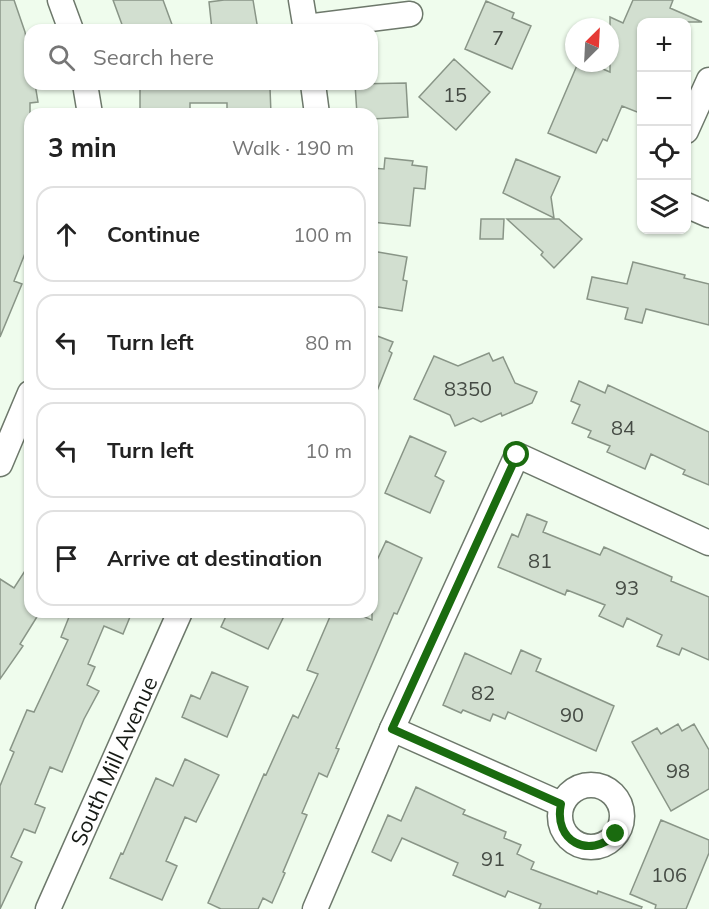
<!DOCTYPE html>
<html lang="en">
<head>
<meta charset="utf-8">
<style>
	:root { --surface:#fff; --page:#f6f6f6; --text:#222; --muted:#767676; --line:#e0e0e0 }
	body { margin:0; font-family:Mulish,sans-serif; background:var(--page); color:var(--text) }
	.controls { position:absolute; right:18px; top:18px; display:grid; overflow:hidden; border-radius:12px; box-shadow:0 2px 4px #0004 }
	.controls button { width:54px; height:54px; display:grid; place-items:center; padding:0; border:0; border-bottom:2px solid var(--line); background:var(--surface); color:var(--text); font:30px sans-serif }
	.compass { position:absolute; left:565px; top:18px; width:54px; height:54px; border-radius:50%; background:var(--surface); box-shadow:0 2px 4px #0004; rotate:24deg }
	.stop { position:absolute; width:18px; height:18px; margin:-14px; border:4px solid #1a6b0f; border-radius:50%; background:#fff }
	.stop.end { background:#1a6b0f; border-color:#fff; box-shadow:0 2px 6px #0008 }
	.list { margin:0; padding:0; list-style:none }
	h2 { display:flex; justify-content:space-between; align-items:center; height:78px; margin:0; padding:0 24px; font-size:26px }
	h2 small { font-size:20px; font-weight:400; color:var(--muted) }
	.list li { display:grid; grid-template-columns:39px 1fr auto; gap:18px; align-items:center; box-sizing:border-box; height:96px; margin:0 12px 12px; padding:0 12px; border:2px solid var(--line); border-radius:18px }
	.list b { display:block; font-size:22px; white-space:nowrap }
	.list em { font-size:20px; font-style:normal; color:var(--muted) }
	.icon { flex:none; width:33px; height:33px; fill:none; stroke:currentColor; stroke-width:2; stroke-linecap:round; stroke-linejoin:round }
	.map { position:relative; flex:none; width:709px; height:909px; overflow:hidden }
	.search { position:absolute; background:var(--surface); box-shadow:0 2px 4px #0004; left:24px; top:24px; width:354px; height:66px; display:flex; align-items:center; gap:15px; box-sizing:border-box; padding:0 21px; border-radius:18px; color:var(--muted); font-size:22px }
	.panel { position:absolute; background:var(--surface); box-shadow:0 2px 4px #0004; left:24px; top:108px; width:354px; height:510px; border-radius:18px }
	.map>svg:first-child { display:block }
	.building { fill:#d2dfd0; stroke:#899587; stroke-width:1.5 }
	.lines { fill:none; stroke-linecap:round; stroke-linejoin:round }
	.minor-casing { stroke:#6d786b; stroke-width:27 }
	.minor { stroke:#fff; stroke-width:24 }
	.route { stroke:#1a6b0f; stroke-width:8 }
	.labels { text-anchor:middle; dominant-baseline:central; stroke-width:5; stroke-linejoin:round; paint-order:stroke }
	.number-label { font-size:20px; fill:#454b44 }
	.street-label { font-size:22px; fill:#161a15; stroke:#effced }
</style>
</head>
<body>
<div class="map">
<svg width="709" height="909" viewBox="0 0 709 909">
	<rect width="100%" height="100%" fill="#effced"/>
	<path class="building" d="M 0,0 L 14,0 L 25,32 L 30,63 L 30,84 L 35,84 L 38,102 L 30,103 L 30,241 L 14,281 L 22,284 L 0,337 Z
		M 113,0 L 163,0 L 174,30 L 124,30 Z
		M 224,0 L 253,0 L 258,30 L 212,30 L 209,2 Z
		M 633,0 L 673,0 L 670,8 L 702,22 L 642,22 L 642,114 L 622,106 L 607,141 L 603,139 L 596,153 L 548,133 L 578,63 L 589,63 L 610,72 L 610,17 L 623,23 Z
		M 486,1 L 514,13 L 512,18 L 531,26 L 512,69 L 465,49 Z
		M 454,59 L 490,92 L 456,130 L 419,97 Z
		M 406,83 L 408,117 L 372,119 L 372,114 L 357,114 L 355,84 Z
		M 140,84 L 255,84 L 255,88 L 270,88 L 271,114 L 227,114 L 227,103 L 190,103 L 190,114 L 140,114 Z
		M 385,158 L 413,161 L 412,165 L 427,167 L 425,189 L 414,188 L 410,226 L 372,222 L 372,168 L 384,169 Z
		M 516,159 L 560,177 L 551,197 L 554,218 L 503,193 Z
		M 481,219 L 504,219 L 503,239 L 480,239 Z
		M 507,219 L 559,219 L 582,239 L 554,268 L 541,255 L 543,252 Z
		M 372,251 L 407,257 L 403,280 L 407,281 L 402,311 L 372,306 Z
		M 633,262 L 685,275 L 684,278 L 709,284 L 709,325 L 646,309 L 642,323 L 625,319 L 628,308 L 587,299 L 592,277 L 627,284 Z
		M 372,334 L 393,342 L 389,351 L 392,353 L 373,401 Z
		M 489,353 L 493,361 L 503,357 L 515,383 L 537,392 L 532,403 L 502,416 L 501,413 L 481,422 L 473,418 L 455,426 L 450,415 L 414,399 L 434,356 L 458,366 Z
		M 579,381 L 605,393 L 608,385 L 709,432 L 709,485 L 683,474 L 685,470 L 651,454 L 645,469 L 607,452 L 610,446 L 588,437 L 591,431 L 572,423 L 580,405 L 571,401 Z
		M 410,436 L 446,452 L 435,476 L 444,481 L 430,513 L 385,493 Z
		M 527,514 L 547,522 L 543,532 L 600,555 L 604,547 L 672,577 L 671,581 L 709,597 L 709,660 L 682,648 L 679,655 L 657,646 L 662,635 L 627,618 L 623,627 L 599,616 L 605,605 L 567,590 L 565,595 L 498,567 L 512,534 L 518,537 Z
		M 386,541 L 422,558 L 397,614 L 394,613 L 336,748 L 339,749 L 327,777 L 319,773 L 302,813 L 307,815 L 283,872 L 285,873 L 272,903 L 263,898 L 258,909 L 221,909 L 208,903 L 264,774 L 266,775 L 293,715 L 298,718 L 318,674 L 307,670 L 332,612 L 352,612 L 372,620 L 372,571 Z
		M 30,563 L 30,612 L 40,612 L 20,644 L 23,646 L 0,679 L 0,579 L 14,588 Z
		M 71,612 L 132,612 L 123,634 L 104,626 L 88,664 L 95,667 L 87,685 L 99,691 L 84,719 L 62,772 L 50,767 L 35,804 L 45,808 L 35,833 L 24,829 L 11,857 L 22,862 L 0,909 L 0,786 L 14,752 L 10,750 L 27,710 L 34,712 L 68,640 L 61,637 Z
		M 228,612 L 286,612 L 268,649 L 221,627 Z
		M 521,650 L 541,659 L 536,671 L 614,706 L 596,751 L 508,712 L 505,719 L 493,714 L 490,721 L 463,710 L 461,713 L 443,705 L 465,653 L 511,674 Z
		M 212,672 L 248,687 L 227,737 L 182,717 L 191,695 L 200,699 Z
		M 678,724 L 682,731 L 694,724 L 709,750 L 709,789 L 671,811 L 632,742 L 657,728 L 661,734 Z
		M 185,759 L 219,775 L 196,822 L 185,817 L 166,861 L 177,866 L 162,900 L 110,878 L 121,853 L 123,854 L 156,778 L 173,786 Z
		M 416,787 L 465,810 L 463,814 L 506,832 L 504,838 L 521,845 L 517,854 L 534,862 L 531,869 L 597,894 L 598,891 L 642,907 L 641,909 L 539,909 L 541,904 L 508,891 L 505,897 L 453,875 L 458,863 L 402,838 L 391,861 L 372,852 L 388,815 L 401,821 Z
		M 661,820 L 709,840 L 709,853 L 686,909 L 655,909 L 656,905 L 630,894 Z"/>
	<g class="lines">
		<defs>
			<g id="minor">
				<path d="M 60,0 L 71,30"/>
				<path d="M 301,0 L 306,30"/>
				<path d="M 306,27 L 410,14"/>
				<path d="M 85,84 L 90,114"/>
				<path d="M 313,84 L 317,114"/>
				<path d="M 686,131 L 709,80"/>
				<path d="M 686,205 L 709,215"/>
				<path d="M 0,464 L 30,393"/>
				<path d="M 392,729 L 561,804"/>
				<circle cx="591" cy="816" r="31"/>
				<path id="s1" d="M 48,909 L 180,612"/>
				<path d="M 315,909 L 392,729 L 517,455 L 709,543"/>
			</g>
		</defs>
		<use href="#minor" class="minor-casing"/>
		<use href="#minor" class="minor"/>
	</g>
	<g class="lines">
		<path class="route" d="M 517,455 L 392,729 L 561,804 C 553,841 589,860 616,834"/>
	</g>
	<g class="labels">
		<g class="number-label">
			<text x="498" y="37">7</text>
			<text x="455" y="94">15</text>
			<text x="468" y="388">8350</text>
			<text x="623" y="427">84</text>
			<text x="540" y="560">81</text>
			<text x="627" y="587">93</text>
			<text x="483" y="692">82</text>
			<text x="572" y="714">90</text>
			<text x="678" y="770">98</text>
			<text x="493" y="858">91</text>
			<text x="669" y="874">106</text>
		</g>
		<g class="street-label">
			<text stroke="none"><textPath href="#s1" startOffset="162">South Mill Avenue</textPath></text>
		</g>
	</g>
</svg>
<div class="controls">
<button>+</button>
<button>−</button>
<button><svg class="icon" aria-label="locate" viewBox="0 0 24 24"><circle cx="12" cy="12" r="6"/><path d="M12 2v4M12 18v4M2 12h4M18 12h4"/></svg></button>
<button><svg class="icon" aria-label="layers" viewBox="0 0 24 24"><path d="M12 4l9 5-9 5-9-5zM3 14l9 5 9-5"/></svg></button>
</div>
<svg class="compass" viewBox="-18 -18 36 36"><path d="M0-13l5 13h-10z" fill="#e53935"/><path d="M0 13l5-13h-10z" fill="#767676"/></svg>
<div class="stop" style="left:517px;top:455px"></div>
<div class="stop end" style="left:616px;top:834px"></div>
<div class="search"><svg class="icon" aria-label="search" viewBox="0 0 24 24"><circle cx="10" cy="10" r="6"/><path d="M15 15l6 6"/></svg>Search here</div>
<section class="panel">
<h2>3 min<small>Walk · 190 m</small></h2>
<ul class="list">
<li><svg class="icon" aria-label="ahead" viewBox="0 0 24 24"><path d="M12 20V5M6 11l6-6 6 6"/></svg><div><b>Continue</b></div><em>100 m</em></li>
<li><svg class="icon" aria-label="left" viewBox="0 0 24 24"><path d="M17 20v-9H6M10 6l-5 5 5 5"/></svg><div><b>Turn left</b></div><em>80 m</em></li>
<li><svg class="icon" aria-label="left" viewBox="0 0 24 24"><path d="M17 20v-9H6M10 6l-5 5 5 5"/></svg><div><b>Turn left</b></div><em>10 m</em></li>
<li><svg class="icon" aria-label="arrive" viewBox="0 0 24 24"><path d="M6 21V4h12l-3 4 3 4H6"/></svg><div><b>Arrive at destination</b></div></li>
</ul>
</section>
</div>
</body>
</html>
